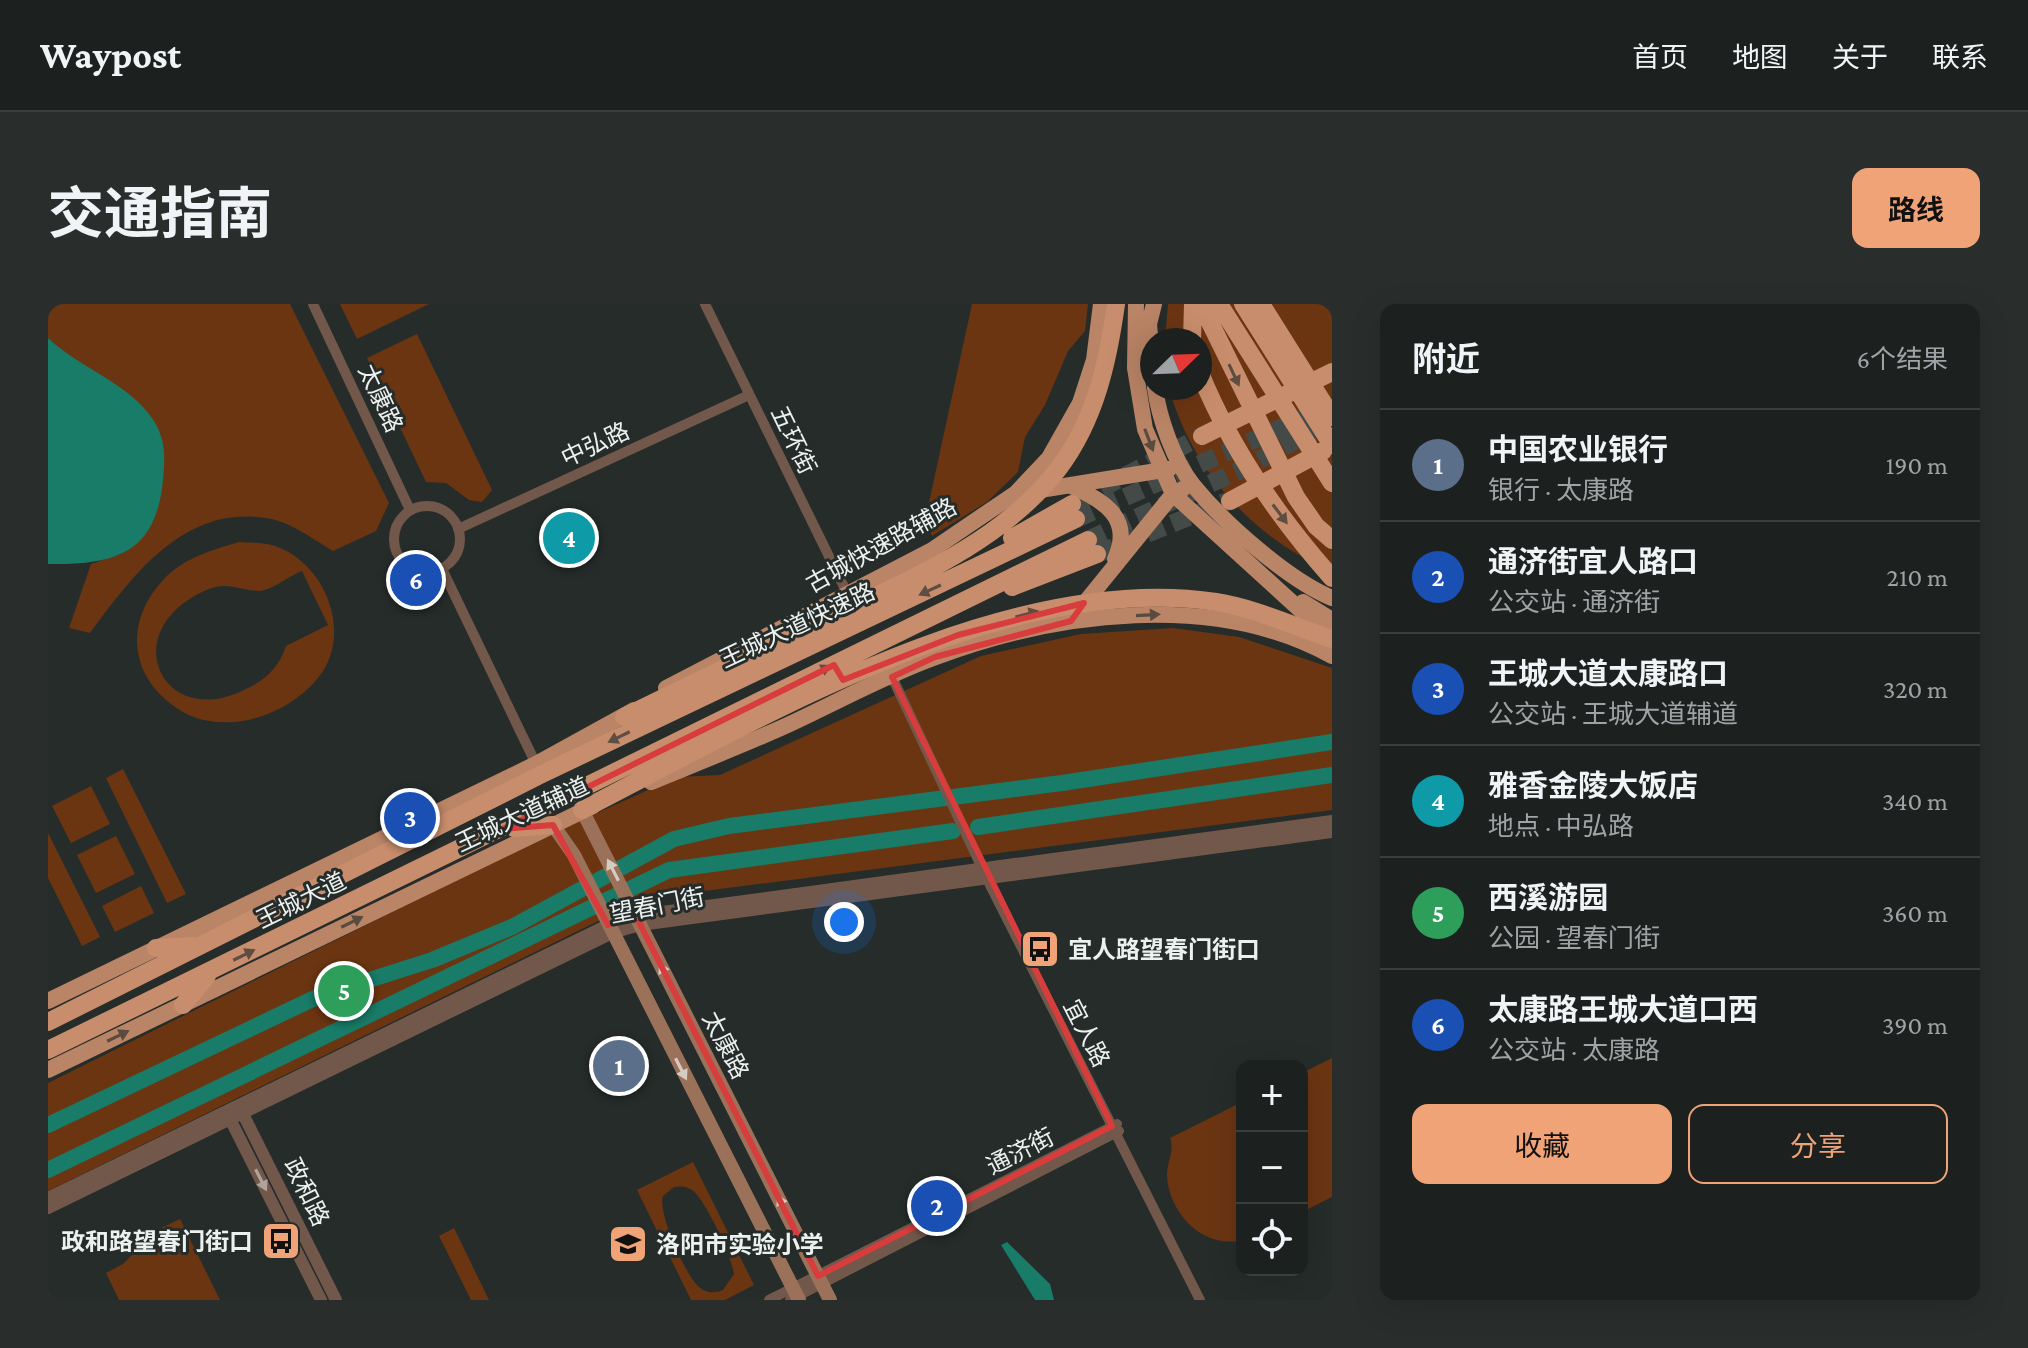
<!DOCTYPE html>
<html lang="zh">
<head>
<meta charset="utf-8">
<style>
	:root { --surface:#1c2120; --page:#292e2d; --text:#f1f3f6; --muted:#a0a3a5; --line:#3a3e3e; --accent:#efa377 }
	body { margin:0; font-family:"Crimson Pro","Noto Sans SC",serif; background:var(--page); color:var(--text) }
	.controls { position:absolute; right:24px; bottom:24px; display:grid; overflow:hidden; border-radius:16px; box-shadow:0 8px 32px #0002 }
	.controls button { width:72px; height:72px; display:grid; place-items:center; padding:0; border:0; border-bottom:2px solid var(--line); background:var(--surface); color:var(--text); font:40px sans-serif }
	.compass { position:absolute; left:1092px; top:24px; width:72px; height:72px; border-radius:50%; background:var(--surface); box-shadow:0 8px 32px #0002; rotate:67deg }
	.you { position:absolute; left:796px; top:618px; width:28px; height:28px; margin:-20px; border:6px solid #fff; border-radius:50%; background:#1a73e8; box-shadow:0 0 0 12px #1a73e833 }
	.badge { display:grid; place-items:center; width:52px; height:52px; border-radius:50%; background:var(--accent); color:#fff; font-size:26px; font-weight:700 }
	.pin { position:absolute; translate:-50% -50%; border:4px solid #fff; box-shadow:0 2px 8px #0006 }
	.list { margin:0; padding:0; list-style:none }
	h2 { display:flex; justify-content:space-between; align-items:center; height:104px; margin:0; padding:0 32px; font-size:34px }
	h2 small { font-size:26px; font-weight:400; color:var(--muted) }
	.list li { display:grid; grid-template-columns:52px 1fr auto; gap:24px; align-items:center; box-sizing:border-box; height:112px; padding:0 32px; border-top:2px solid var(--line) }
	.list b { display:block; font-size:30px; white-space:nowrap }
	.list p { margin:0; font-size:26px; white-space:nowrap; color:var(--muted) }
	.list em { font-size:26px; font-style:normal; color:var(--muted) }
	.actions { display:flex; gap:16px; padding:24px 32px }
	.actions a { flex:1; padding:18px 0; border:2px solid var(--accent); border-radius:16px; text-align:center; font-size:28px; color:var(--accent) }
	.actions .main { background:var(--accent); color:#111 }
	.icon { flex:none; width:44px; height:44px; fill:none; stroke:currentColor; stroke-width:2; stroke-linecap:round; stroke-linejoin:round }
	.map { position:relative; flex:none; width:1284px; height:996px; overflow:hidden; border-radius:16px }
	header { display:flex; align-items:center; gap:48px; box-sizing:border-box; height:112px; padding:0 40px; background:var(--surface); border-bottom:2px solid var(--line) }
	header strong { font-size:38px }
	nav { display:flex; gap:44px; margin-inline-start:auto; font-size:28px }
	.intro { display:flex; align-items:center; justify-content:space-between; box-sizing:border-box; height:192px; padding:0 48px }
	h1 { margin:0; font-size:56px }
	.button { padding:20px 36px; border-radius:16px; background:var(--accent); color:#111; font-size:28px; font-weight:700 }
	main { display:flex; gap:48px; padding:0 48px }
	aside { flex:1; background:var(--surface); border-radius:16px; box-shadow:0 8px 32px #0002 }
	.map>svg:first-child { display:block }
	.green { fill:#6b3512; fill-rule:evenodd }
	.water { fill:#187c68 }
	.lines { fill:none; stroke-linecap:round; stroke-linejoin:round }
	.river { stroke:#187c68; stroke-width:16 }
	.trunk-tunnel { stroke:#434a48; stroke-width:18; stroke-dasharray:18 9; stroke-linecap:butt }
	.minor { stroke:#72584a; stroke-width:10 }
	.tertiary { stroke:#72584a; stroke-width:12 }
	.secondary { stroke:#9b715a; stroke-width:14 }
	.primary { stroke:#ba8466; stroke-width:16 }
	.trunk { stroke:#c88d6c; stroke-width:18 }
	.oneway { fill:#5e4e41 }
	.oneway2 { fill:#594b3f }
	.oneway3 { fill:#d4cbc3 }
	.oneway4 { fill:#afa49d }
	.marked { fill:none; stroke:#d83c3c; stroke-width:6; stroke-linejoin:round }
	.labels { text-anchor:middle; dominant-baseline:central; stroke-width:6; stroke-linejoin:round; paint-order:stroke }
	.street-label { font-size:24px; fill:#ecf1f0; stroke:#252c2a }
	.poi-label { font-size:24px; font-weight:bold; fill:#ecf1f0; stroke:#252c2a; text-anchor:start }
</style>
</head>
<body>
<header>
<strong>Waypost</strong>
<nav><a>首页</a><a>地图</a><a>关于</a><a>联系</a></nav>
</header>
<div class="intro"><h1>交通指南</h1><a class="button">路线</a></div>
<main>
<div class="map">
<svg width="1284" height="996" viewBox="0 0 1284 996">
	<rect width="100%" height="100%" fill="#252c2a"/>
	<path class="green" d="M 0,0 L 242,0 L 341,199 L 328,227 L 285,247 C 265,235 241,217 218,214 C 136,201 85,271 42,329 L 21,324 L 43,260 L 73,250 L 68,82 L 16,50 L 0,34 Z
		M 292,0 L 381,0 L 309,35 Z
		M 924,0 L 1040,0 L 1037,27 L 1020,47 L 997,101 L 977,133 L 970,168 L 939,198 L 884,232 L 877,217 Z
		M 1120,0 L 1284,0 L 1284,267 C 1206,236 1143,165 1121,84 L 1152,84 L 1152,36 L 1117,36 Z
		M 369,30 L 444,186 L 434,198 L 421,196 L 398,179 L 378,178 L 319,54 Z
		M 191,238 C 202,239 216,238 227,242 C 275,258 303,323 275,367 C 246,411 175,435 130,405 C 82,374 75,319 115,276 C 135,254 164,246 191,238 ZM 254,267 L 280,321 L 238,342 C 231,363 219,375 198,385 C 117,427 69,333 150,290 C 178,275 185,285 210,287 C 221,288 243,271 254,267 Z
		M 1125,324 L 1191,333 L 1284,364 L 1284,506 L 595,595 L 0,887 L 0,779 L 487,537 L 629,473 L 672,471 L 933,352 L 1033,330 Z
		M 75,465 L 138,590 L 119,599 L 58,474 Z
		M 43,482 L 62,520 L 23,539 L 4,502 Z
		M 0,529 L 52,633 L 34,642 L 0,574 Z
		M 68,532 L 87,570 L 48,589 L 29,551 Z
		M 93,582 L 106,609 L 67,628 L 54,602 Z
		M 1284,754 L 1284,893 L 1254,908 L 1254,769 Z
		M 1194,798 L 1194,936 C 1155,946 1120,908 1119,871 C 1119,857 1127,847 1122,834 Z
		M 645,858 L 706,981 L 677,996 L 643,996 L 589,886 ZM 626,883 C 633,882 638,882 644,886 C 656,893 685,955 686,970 L 675,986 C 667,989 659,990 651,983 C 638,972 609,908 615,892 Z
		M 132,915 L 172,996 L 71,996 L 58,969 L 75,960 L 85,950 L 84,938 Z
		M 406,924 L 441,996 L 423,996 L 391,932 Z"/>
	<path class="water" d="M 0,34 C 31,64 82,79 106,117 C 118,137 117,154 115,176 C 108,250 67,261 0,260 Z
		M 959,938 L 1002,980 L 1006,996 L 987,996 L 953,941 Z"/>
	<g class="lines">
		<path class="river" d="M 930,523 L 1284,471
			M 0,821 L 271,692 L 384,656 L 464,623 L 626,535 L 681,522 L 1014,479 L 1284,438
			M 0,866 L 621,566 L 905,527"/>
		<path class="trunk-tunnel" d="M 1029,197 L 1154,132
			M 1028,215 L 1278,104
			M 1040,236 L 1192,166 L 1284,117
			M 1049,250 L 1180,197"/>
		<path class="minor" d="M 265,0 L 362,206
			M 657,0 L 799,289
			M346 235a33 33 0 1 1 66 0a33 33 0 1 1-66 0Z
			M 410,225 L 701,91
			M 394,265 L 488,460
			M 844,373 L 944,585 L 1152,996
			M 721,996 L 1069,820
			M 742,996 L 1071,827"/>
		<path class="tertiary" d="M 191,802 L 288,996
			M 179,809 L 273,996
			M 0,894 L 560,621 L 607,609 L 1284,517
			M 0,904 L 564,629 L 592,621 L 1284,528"/>
		<path class="secondary" d="M 534,506 L 782,996
			M 505,521 L 526,551 L 751,996"/>
		<path class="primary" d="M 1088,0 L 1087,64 L 1097,125 L 1125,190 L 1283,334
			M 1104,53 L 1101,20 L 1106,0
			M 1107,84 C 1111,114 1126,157 1145,181 C 1176,219 1240,276 1284,294
			M 1023,182 C 1055,196 1086,214 1067,255
			M 986,187 L 1121,165
			M 1255,298 L 1284,316
			M 1031,306 L 1125,190 L 1135,185
			M 618,384 L 884,246 L 968,189 L 1001,154 L 1032,99 L 1046,56 L 1053,0
			M 603,478 C 647,460 690,443 733,424 C 784,401 835,372 888,353 C 1008,308 1167,287 1284,352
			M 0,697 L 488,460 L 586,406
			M 0,766 L 545,502"/>
		<path class="trunk" d="M 1153,0 L 1248,193 L 1268,222 L 1284,236
			M 1171,0 L 1284,179
			M 1195,0 L 1284,141
			M 1213,0 L 1284,113
			M 1144,36 L 1145,0
			M 1152,69 C 1183,145 1230,213 1284,274
			M 1154,132 L 1284,68
			M 1182,197 L 1275,147
			M 964,234 L 1024,200
			M 964,283 L 1049,250
			M 576,413 C 642,381 707,349 773,318 C 856,278 953,240 1011,164 C 1047,116 1060,58 1068,0
			M 534,506 C 715,413 959,267 1168,298 C 1207,304 1247,323 1284,335
			M 466,524 L 505,521
			M 108,644 L 145,642
			M 135,701 L 159,672
			M 0,718 L 492,471 L 1028,215
			M 0,746 L 1040,236"/>
	</g>
	<defs><path id="oneway-solid" d="M-6-.8H1V-3.2L6.5 0L1 3.2V.8H-6Z" transform="scale(2)"/></defs>
	<g class="oneway">
		<use href="#oneway-solid" transform="translate(1186 71) rotate(65)"/>
		<use href="#oneway-solid" transform="translate(1232 210) rotate(53)"/>
		<use href="#oneway-solid" transform="translate(882 286) rotate(155)"/>
		<use href="#oneway-solid" transform="translate(979 310) rotate(-15)"/>
		<use href="#oneway-solid" transform="translate(772 367) rotate(-27)"/>
		<use href="#oneway-solid" transform="translate(571 433) rotate(154)"/>
		<use href="#oneway-solid" transform="translate(196 651) rotate(-26)"/>
	</g>
	<g class="oneway2">
		<use href="#oneway-solid" transform="translate(1101 136) rotate(69)"/>
		<use href="#oneway-solid" transform="translate(1100 311) rotate(-3)"/>
		<use href="#oneway-solid" transform="translate(304 618) rotate(-26)"/>
		<use href="#oneway-solid" transform="translate(70 732) rotate(-26)"/>
	</g>
	<g class="oneway3">
		<use href="#oneway-solid" transform="translate(565 566) rotate(-117)"/>
		<use href="#oneway-solid" transform="translate(617 670) rotate(-117)"/>
		<use href="#oneway-solid" transform="translate(633 765) rotate(63)"/>
		<use href="#oneway-solid" transform="translate(735 902) rotate(-117)"/>
	</g>
	<use class="oneway4" href="#oneway-solid" transform="translate(213 876) rotate(63)"/>
	<path class="marked" d="M 1036,299 L 1023,317 L 887,353 L 844,373 L 1064,822 L 770,972 L 588,612 L 560,621 L 505,521 L 455,525 L 786,361 L 795,376 L 910,331 Z"/>
	<defs>
		<symbol id="bus-square" viewBox="-11 -11 22 22"><rect x="-9" y="-9" width="18" height="18" rx="4" fill="#efa377" stroke="#252c2a"/><path d="M-5-6H5V4H4V6H2V4H-2V6H-4V4H-5ZM-3.5-4V0h7V-4ZM-3.5 1.2v1.5H-2V1.2ZM2 1.2v1.5H3.5V1.2Z" fill="#111"/></symbol>
		<symbol id="school-square" viewBox="-11 -11 22 22"><rect x="-9" y="-9" width="18" height="18" rx="4" fill="#efa377" stroke="#252c2a"/><path d="M0-5L7-2L0 1L-7-2ZM-4 1L0 2.5L4 1V4Q0 6-4 4Z" fill="#111"/></symbol>
	</defs>
	<g fill-rule="evenodd">
		<use href="#bus-square" x="970" y="623" width="44" height="44"/>
		<use href="#bus-square" x="211" y="915" width="44" height="44"/>
		<use href="#school-square" x="558" y="918" width="44" height="44"/>
	</g>
	<g class="labels">
		<g class="street-label">
			<text transform="translate(333 94) rotate(65)">太康路</text>
			<text transform="translate(746 136) rotate(64)">五环街</text>
			<text transform="translate(547 140) rotate(-25)">中弘路</text>
			<text transform="translate(833 241) rotate(-29)">古城快速路辅路</text>
			<text transform="translate(749 321) rotate(-25)">王城大道快速路</text>
			<text transform="translate(474 510) rotate(-25)">王城大道辅道</text>
			<text transform="translate(253 596) rotate(-26)">王城大道</text>
			<text transform="translate(609 601) rotate(-11)">望春门街</text>
			<text transform="translate(1039 729) rotate(63)">宜人路</text>
			<text transform="translate(678 741) rotate(63)">太康路</text>
			<text transform="translate(972 847) rotate(-27)">通济街</text>
			<text transform="translate(259 888) rotate(64)">政和路</text>
		</g>
		<g class="poi-label">
			<text x="1020" y="645">宜人路望春门街口</text>
			<text x="205" y="937" text-anchor="end">政和路望春门街口</text>
			<text x="608" y="940">洛阳市实验小学</text>
		</g>
	</g>
</svg>
<div class="controls">
<button>+</button>
<button>−</button>
<button><svg class="icon" aria-label="locate" viewBox="0 0 24 24"><circle cx="12" cy="12" r="6"/><path d="M12 2v4M12 18v4M2 12h4M18 12h4"/></svg></button>
</div>
<svg class="compass" viewBox="-18 -18 36 36"><path d="M0-13l5 13h-10z" fill="#e53935"/><path d="M0 13l5-13h-10z" fill="#a0a3a5"/></svg>
<div class="you"></div>
<div class="pin badge" style="left:571px;top:762px;background:#5c6f8a">1</div>
<div class="pin badge" style="left:889px;top:902px;background:#1a4fb4">2</div>
<div class="pin badge" style="left:362px;top:514px;background:#1a4fb4">3</div>
<div class="pin badge" style="left:521px;top:234px;background:#0f9aa8">4</div>
<div class="pin badge" style="left:296px;top:687px;background:#2e9e5b">5</div>
<div class="pin badge" style="left:368px;top:276px;background:#1a4fb4">6</div>
</div>
<aside>
<h2>附近<small>6个结果</small></h2>
<ul class="list">
<li><span class="badge" style="background:#5c6f8a">1</span><div><b>中国农业银行</b><p>银行 · 太康路</p></div><em>190 m</em></li>
<li><span class="badge" style="background:#1a4fb4">2</span><div><b>通济街宜人路口</b><p>公交站 · 通济街</p></div><em>210 m</em></li>
<li><span class="badge" style="background:#1a4fb4">3</span><div><b>王城大道太康路口</b><p>公交站 · 王城大道辅道</p></div><em>320 m</em></li>
<li><span class="badge" style="background:#0f9aa8">4</span><div><b>雅香金陵大饭店</b><p>地点 · 中弘路</p></div><em>340 m</em></li>
<li><span class="badge" style="background:#2e9e5b">5</span><div><b>西溪游园</b><p>公园 · 望春门街</p></div><em>360 m</em></li>
<li><span class="badge" style="background:#1a4fb4">6</span><div><b>太康路王城大道口西</b><p>公交站 · 太康路</p></div><em>390 m</em></li>
</ul>
<div class="actions"><a class="main">收藏</a><a>分享</a></div>
</aside>
</main>
</body>
</html>
